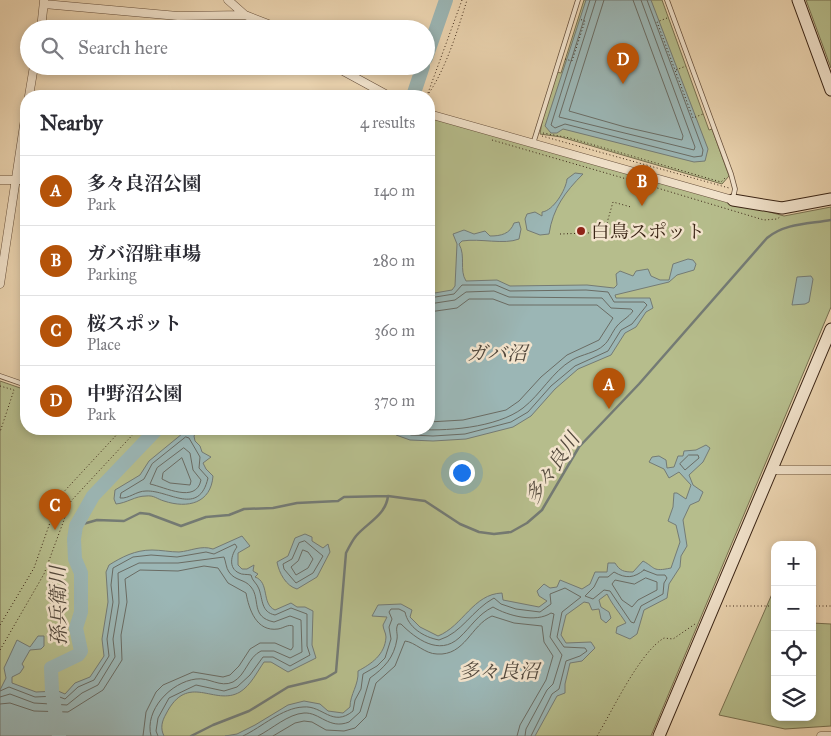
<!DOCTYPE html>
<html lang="en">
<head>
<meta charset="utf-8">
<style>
	:root { --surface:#fff; --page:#f7f7f7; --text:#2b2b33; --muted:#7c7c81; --line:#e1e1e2; --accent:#b45309 }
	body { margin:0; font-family:"IM FELL Great Primer","Noto Serif JP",serif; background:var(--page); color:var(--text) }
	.controls { position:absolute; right:15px; bottom:15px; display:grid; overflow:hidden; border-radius:10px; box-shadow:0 2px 8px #0003 }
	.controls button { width:45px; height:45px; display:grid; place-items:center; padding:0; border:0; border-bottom:1px solid var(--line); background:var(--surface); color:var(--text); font:25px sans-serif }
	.you { position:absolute; left:461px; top:472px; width:18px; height:18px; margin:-12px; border:4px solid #fff; border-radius:50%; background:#1a73e8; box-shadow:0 0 0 8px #1a73e833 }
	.badge { display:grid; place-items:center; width:32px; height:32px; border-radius:50%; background:var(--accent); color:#fff; font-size:16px; font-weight:700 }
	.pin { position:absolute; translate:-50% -41px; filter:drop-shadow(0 1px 2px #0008) }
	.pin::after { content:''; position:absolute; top:26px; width:18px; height:15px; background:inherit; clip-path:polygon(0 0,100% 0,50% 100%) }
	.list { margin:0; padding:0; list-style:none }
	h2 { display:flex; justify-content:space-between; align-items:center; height:65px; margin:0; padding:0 20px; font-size:21px }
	h2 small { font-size:16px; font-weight:400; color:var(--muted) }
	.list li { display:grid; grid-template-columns:32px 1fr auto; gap:15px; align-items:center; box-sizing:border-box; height:70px; padding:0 20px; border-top:1px solid var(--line) }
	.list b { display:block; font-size:19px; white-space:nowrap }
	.list p { margin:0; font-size:16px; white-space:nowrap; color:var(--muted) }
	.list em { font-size:16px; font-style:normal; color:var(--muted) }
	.icon { flex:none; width:28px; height:28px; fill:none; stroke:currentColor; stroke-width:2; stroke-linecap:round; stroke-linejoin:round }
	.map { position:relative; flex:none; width:831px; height:736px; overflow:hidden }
	.search { position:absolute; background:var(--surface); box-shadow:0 2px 8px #0003; left:20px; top:20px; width:415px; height:55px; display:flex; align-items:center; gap:12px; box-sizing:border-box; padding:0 18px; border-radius:28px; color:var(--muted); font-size:19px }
	.panel { position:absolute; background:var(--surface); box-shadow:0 2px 8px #0003; left:20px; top:90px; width:415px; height:345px; border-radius:20px }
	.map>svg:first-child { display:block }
	.green { fill:#b6bd8c; stroke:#787050 }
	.water { fill:#9bb6b5; stroke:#747b75 }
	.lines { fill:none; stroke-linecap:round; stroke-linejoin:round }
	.shore { stroke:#6a6c64; stroke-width:1 }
	.stream { stroke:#747b75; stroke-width:2.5 }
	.river { stroke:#9bb6b5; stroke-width:14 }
	.lane-casing { stroke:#664f3b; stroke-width:5.5 }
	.street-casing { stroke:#664f3b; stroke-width:9 }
	.secondary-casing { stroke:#392314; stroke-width:13 }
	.path { stroke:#392314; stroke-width:1; stroke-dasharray:1 2.5; stroke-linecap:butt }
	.lane { stroke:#f2e3cc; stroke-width:4 }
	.street { stroke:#f2e3cc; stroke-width:8 }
	.secondary { stroke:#f2e3cc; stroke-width:11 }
	.poi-dot { fill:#8f2418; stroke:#f2e3cc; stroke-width:2 }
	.labels { text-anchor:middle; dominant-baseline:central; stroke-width:5; stroke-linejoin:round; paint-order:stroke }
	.poi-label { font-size:19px; fill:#392314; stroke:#f2e3cc; text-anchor:start }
	.water-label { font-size:20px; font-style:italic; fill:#52483c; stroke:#f2e3cc }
</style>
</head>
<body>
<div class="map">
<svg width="831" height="736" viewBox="0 0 831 736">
	<rect width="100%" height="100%" fill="#ebd4b0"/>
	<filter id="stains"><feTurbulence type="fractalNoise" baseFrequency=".004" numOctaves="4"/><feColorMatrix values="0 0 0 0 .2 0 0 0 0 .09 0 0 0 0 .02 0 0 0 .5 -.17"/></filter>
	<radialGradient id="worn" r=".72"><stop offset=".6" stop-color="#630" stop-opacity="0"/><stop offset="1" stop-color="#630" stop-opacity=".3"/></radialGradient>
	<path class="green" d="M 584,0 L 662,0 L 709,130 L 712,129 L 729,176 L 722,184 L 561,137 L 540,134 C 543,112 550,93 557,72 L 561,73 Z
		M 806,0 L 831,0 L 831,68 Z
		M 429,117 L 784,216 L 831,207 L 831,307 L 651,736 L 0,736 L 0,381 L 26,390 L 26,429 L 429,429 Z
		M 772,594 L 775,594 L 775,717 L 812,717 L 812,623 L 831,624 L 831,726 L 785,729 L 719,715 Z"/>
	<path class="water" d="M 586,0 L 651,0 L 708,149 L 705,161 L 694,162 L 563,129 L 557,133 L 551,133 L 545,126 Z
		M 575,173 L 583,174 C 565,192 553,208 549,234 L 540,235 L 527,230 L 525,219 L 527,214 L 535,212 L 542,216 L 542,212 C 553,211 566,190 567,179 Z
		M 519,222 L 521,229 L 519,239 C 504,245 480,238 462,241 L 459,244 C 466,256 459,270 466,281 L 497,280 L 510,286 L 587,285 L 614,288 L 617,285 L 616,274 L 620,271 L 633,276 L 636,271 L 648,269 L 651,276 L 660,280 L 669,280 L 673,264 L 688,259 L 693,260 L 696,264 L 694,270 L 677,275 L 669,282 L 615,295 L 616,298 L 650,298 L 653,308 L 646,312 L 636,327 L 625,333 L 611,355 L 578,369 L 555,389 L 531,416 L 513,427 L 466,439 L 433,441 L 410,440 L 396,435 L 392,429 L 429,429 L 429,294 L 452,290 L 455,286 L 457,244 L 453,234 L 464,230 L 474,234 L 485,231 L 490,236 C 501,236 510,234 514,223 Z
		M 811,276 L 813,279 L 809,302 L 805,304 L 792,305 L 797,277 Z
		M 188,429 L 198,429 L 194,436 L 195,441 L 200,446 L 202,452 L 211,457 L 203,463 L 206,469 L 213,476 C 211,503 188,509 164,501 C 157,499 154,495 146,496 C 135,496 127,503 116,504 L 114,499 L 115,490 L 140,475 L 149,461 Z
		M 706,445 L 710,448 L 703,462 L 689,475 L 693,485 L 703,492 L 699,501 L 690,505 L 683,520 L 687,546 L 681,556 L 680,567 L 669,584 L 667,598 L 644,610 L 637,634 L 630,639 L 616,633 L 617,627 L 626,623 C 619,612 613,606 607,594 L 599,600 L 601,607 L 609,612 L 611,618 L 606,623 L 601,619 L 599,609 L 592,610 L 589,603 L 584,602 L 566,615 L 561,635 L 566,643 L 591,642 L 595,648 L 582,661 L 570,663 L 565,684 L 565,693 L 557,696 L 535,736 L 225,736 L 237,734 L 255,725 L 288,705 L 304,701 L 320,704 L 328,711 L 343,713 L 350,707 C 350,694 359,685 358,671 C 371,664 385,655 386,637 C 386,633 383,629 383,625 L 387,617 L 372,616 L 378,605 L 401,604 L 412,610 L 410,617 L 420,627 L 438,636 C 463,626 473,594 502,593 L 503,600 L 539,607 L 547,601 L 539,596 L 537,591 L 544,584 L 550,588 L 557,587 L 560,580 L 582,589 L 590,584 L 595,572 L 607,572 L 608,563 L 615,563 C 620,571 624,572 633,572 L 643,561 C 656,568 652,572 671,568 L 680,542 L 676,525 L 668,521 L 673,507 L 674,493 L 677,493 L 686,499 L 691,485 L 679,472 L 669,478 L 664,469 L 649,462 L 652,457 L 659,456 L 666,460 L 667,468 L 674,467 L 678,456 L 683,456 L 684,451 L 696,450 Z
		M 305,534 L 312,537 L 312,541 L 323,548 L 328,544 L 330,552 L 317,577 L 297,589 C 286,586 279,573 277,562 L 288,556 L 295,538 Z
		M 242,536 L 250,546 L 238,553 L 238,565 L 242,569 L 247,569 L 254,565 L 253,571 L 258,574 L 255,577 C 270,582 261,604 275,610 L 291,603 L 297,607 L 305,607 L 313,611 L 312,645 L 316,658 L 288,672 L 271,662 L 264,662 C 257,672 251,685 240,692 C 214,707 188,671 166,714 C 162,721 160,728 164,736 L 0,736 L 0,690 L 6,678 L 4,668 L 17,640 L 30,647 L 38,636 L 44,636 L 44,646 L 41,649 L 30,650 L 22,664 L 24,667 L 20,673 L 12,677 L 12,683 L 36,692 L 58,691 L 65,694 L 75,683 L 90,677 L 104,656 L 102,639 L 108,602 L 106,572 L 109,565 C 122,557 135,550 152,550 C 161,550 170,552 179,552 C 191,551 201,545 213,549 Z"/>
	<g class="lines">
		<path class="shore" d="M 590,0 L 551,125 L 555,128 L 565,124 L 694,157 L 702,156 L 703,150 L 647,0
			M 596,0 L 559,117 L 694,150 L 695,147 L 641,0
			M 604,0 L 569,111 L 625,127 L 682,140 L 683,136 L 633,0
			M 429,312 L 457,308 L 469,299 L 493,299 L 509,305 L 597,305 L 613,318 L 599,340 L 567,355 L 541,377 L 519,401 L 506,410 L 463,420 L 429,422
			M 398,429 L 411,435 L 433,436 L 465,434 L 511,422 L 528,412 L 551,386 L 575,366 L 608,351 L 621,330 L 632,324 L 647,305 L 644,302 L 614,302 L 608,292 L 586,290 L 510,291 L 496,285 L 462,285 L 454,294 L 429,298
			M 412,429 C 444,432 497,428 523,408 C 541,394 552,372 572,360 C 582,354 596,353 604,345 C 609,341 612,332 617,326 C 622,320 628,318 633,311 L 631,309 L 611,308 L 602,298 L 509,297 L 494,291 L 466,292 L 455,300 L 429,304
			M 186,437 L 189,438 L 200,457 L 199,468 L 208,478 C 199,517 169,490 146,491 C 136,491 129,499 120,498 L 121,493 L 144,479 L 152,464 Z
			M 184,448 L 190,453 L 193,470 L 201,480 C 196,504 165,487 150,484 L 157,468 Z
			M 689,455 L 698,455 L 699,458 L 685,470 L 680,464 Z
			M 182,458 L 191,481 L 190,485 L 170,483 L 162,479 L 163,473 Z
			M 305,541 L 323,556 L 313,573 L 296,583 L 284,569 L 283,564 L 292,559 L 299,543 Z
			M 303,550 L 308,552 L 313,559 L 308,568 L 296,575 L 291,567 L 298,561 Z
			M 644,570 L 657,575 L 665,575 L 667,578 L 664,583 L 663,594 L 641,606 L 634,623 L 631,622 L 610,591 L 604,590 L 593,599 L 585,596 L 594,587 L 599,577 L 608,577 L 614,572 C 626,579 634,578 644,570 Z
			M 646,578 L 657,582 L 657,590 L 638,600 L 632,607 L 622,600 L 612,584 L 615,580 L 634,584 Z
			M 0,691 L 9,687 L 35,697 L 57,696 L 65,699 L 78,687 L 94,680 L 109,656 L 107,639 L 113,602 L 111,585 L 113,568 L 133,557 L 151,555 L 177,557 L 206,552 L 214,554 L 235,544 L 237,547 C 231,555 228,568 239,573 C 242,575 247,574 251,575 C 252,581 257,583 259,589 C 263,600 261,612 275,615 L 291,608 L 307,614 L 307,646 L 310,655 L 290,666 L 273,657 L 263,657 L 250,675 L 237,687 L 224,691 L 196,685 L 169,698 L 158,718 L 156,731 L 158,736
			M 0,697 L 10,694 L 34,703 L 67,705 L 82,693 L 98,685 L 115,657 L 113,639 L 119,603 L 118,573 L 139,563 L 178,563 L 224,557 C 226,562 226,568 229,572 C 235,581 245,579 251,587 C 261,599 250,617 274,622 L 290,616 L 301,620 L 302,652 L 290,658 L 274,651 L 261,651 C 248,657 246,675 233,682 C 220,688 209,677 196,679 C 171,682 144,710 151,736
			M 0,704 L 10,703 L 34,711 L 68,712 L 103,690 L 122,660 L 121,635 L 127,602 L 125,579 L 140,570 L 178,571 L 204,566 L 218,568 L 228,583 L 246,593 C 249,609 256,632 278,629 C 284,628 288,624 293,626 L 293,647 L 291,650 L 275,643 L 260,643 L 250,649 L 239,666 L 230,675 L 223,677 L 193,672 L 163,685 L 156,692 L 146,712 L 143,736
			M 243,736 C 262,727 282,708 303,707 C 323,705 332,728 353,711 L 355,700 L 361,689 L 363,674 L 377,666 L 385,658 L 391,639 L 389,627 L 392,619 L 389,612 L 391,609 L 399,609 L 405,612 C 408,627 423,637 439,640 C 462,633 472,610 494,598 L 501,604 L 516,609 L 540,612 L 551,604 L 550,594 L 565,588 L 581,597 L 562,612 L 557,637 L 564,647 L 585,648 L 587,651 L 580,656 L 566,661 L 559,689 L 552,694 L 531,736
			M 258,736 C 272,729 288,714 304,713 C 320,712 329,730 349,722 L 360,712 L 370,678 C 384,668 394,658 397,639 C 398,633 395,630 398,624 L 401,624 C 416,639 439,656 459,638 C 471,627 478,614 493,607 C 508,616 536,623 551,613 L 554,614 L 550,637 L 562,655 L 553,684 L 547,690 L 526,729 L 525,736
			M 273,736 L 295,723 L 304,721 L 312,722 L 326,730 L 344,731 L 355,728 L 366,717 L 376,683 L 395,666 L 405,641 C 415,642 425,654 437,654 C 465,656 471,625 492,616 L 514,623 L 542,626 L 544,642 L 553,656 L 546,680 L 520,725 L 517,736"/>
		<path class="stream" d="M 76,526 L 97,520 L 124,521 L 140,513 L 149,514 L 181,526 L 206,517 L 229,515 L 244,509 L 273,508 L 297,503 L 338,501 L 344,497 L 388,496
			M 191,736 L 213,725 L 249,711 L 288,687 L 326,678 L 336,672 L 346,553 C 349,547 352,541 356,536 C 367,523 386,515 388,496 L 425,501 L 460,524 L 479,532 L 494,534 L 511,532 L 527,523 L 542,510 L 579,447 L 639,384 L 767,238 C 785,223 809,224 831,220"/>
		<path class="river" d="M 426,58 L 446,0
			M 413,96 L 423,66
			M 59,736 L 52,691 L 51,668 L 78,655 L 81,651 L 76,628 L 81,612 L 81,573 L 75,559 L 74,539 L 76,526 L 93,496 L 157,429"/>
		<defs>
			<path id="lane" d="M 667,0 L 731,174 L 735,189 L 733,198
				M 533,144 L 578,0
				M 0,376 L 26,385"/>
			<path id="street" d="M 228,0 L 245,15 L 281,29
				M 44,4 L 178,16 L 245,15
				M 41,29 L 44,1
				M 334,66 L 389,96
				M 29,96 L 34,66
				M 429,114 L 733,200
				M 0,180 L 26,180
				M 0,284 L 26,112
				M 772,470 L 831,470
				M 821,736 L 831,736"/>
			<path id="secondary" d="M 798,0 L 831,90
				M 733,200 L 782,208 L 831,199
				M 659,736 L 831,329"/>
		</defs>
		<use href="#lane" class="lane-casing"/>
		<use href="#street" class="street-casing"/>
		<use href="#secondary" class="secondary-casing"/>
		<path class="path" d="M 667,18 L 657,22 L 693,118 L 703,114
			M 565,59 L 572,61 L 585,21 L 579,19
			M 676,70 L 686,66
			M 428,93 L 462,0
			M 427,96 C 446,69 457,32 467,0
			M 429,127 L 435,125
			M 543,133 L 570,138 L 721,182 L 726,177
			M 542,136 L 729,188
			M 492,140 L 630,180
			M 644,184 L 764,220 L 777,219 L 780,217
			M 560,234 L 588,233 L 605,230 L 613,202 L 631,207
			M 0,386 L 14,390 L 0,432
			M 726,606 L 775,606
			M 812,606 L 831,606
			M 0,625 L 34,568 L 59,497 L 122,429
			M 0,650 L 44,574 L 71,501 L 138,429
			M 597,736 C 613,710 639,653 664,638 L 673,639 L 695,624"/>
		<use href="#lane" class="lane"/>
		<use href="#street" class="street"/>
		<use href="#secondary" class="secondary"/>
	</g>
	<circle class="poi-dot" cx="581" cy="231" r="5"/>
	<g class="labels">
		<g class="poi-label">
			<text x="591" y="231">白鳥スポット</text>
		</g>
		<g class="water-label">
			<text x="497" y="353">ガバ沼</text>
			<text transform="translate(552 468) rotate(-56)">多々良川</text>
			<text transform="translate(58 606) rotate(-91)">孫兵衛川</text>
			<text x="499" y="671">多々良沼</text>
		</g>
	</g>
	<rect width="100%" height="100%" filter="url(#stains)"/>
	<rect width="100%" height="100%" fill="url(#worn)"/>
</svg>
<div class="controls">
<button>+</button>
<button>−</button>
<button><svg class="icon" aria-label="locate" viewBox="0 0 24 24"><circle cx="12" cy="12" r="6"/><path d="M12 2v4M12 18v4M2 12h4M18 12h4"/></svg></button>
<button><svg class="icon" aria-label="layers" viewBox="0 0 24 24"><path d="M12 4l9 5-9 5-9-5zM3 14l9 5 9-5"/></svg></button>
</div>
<div class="you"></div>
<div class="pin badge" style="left:609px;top:409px">A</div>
<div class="pin badge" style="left:642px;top:206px">B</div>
<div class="pin badge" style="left:55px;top:530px">C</div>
<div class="pin badge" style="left:623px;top:84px">D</div>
<div class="search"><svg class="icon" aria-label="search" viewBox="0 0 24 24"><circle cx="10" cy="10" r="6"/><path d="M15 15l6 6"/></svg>Search here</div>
<section class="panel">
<h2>Nearby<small>4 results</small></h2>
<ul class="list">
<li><span class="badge">A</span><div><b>多々良沼公園</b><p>Park</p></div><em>140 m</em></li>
<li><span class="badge">B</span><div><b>ガバ沼駐車場</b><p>Parking</p></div><em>280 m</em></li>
<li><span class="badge">C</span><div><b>桜スポット</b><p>Place</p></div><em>360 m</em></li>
<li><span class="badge">D</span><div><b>中野沼公園</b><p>Park</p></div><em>370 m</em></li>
</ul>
</section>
</div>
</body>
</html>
